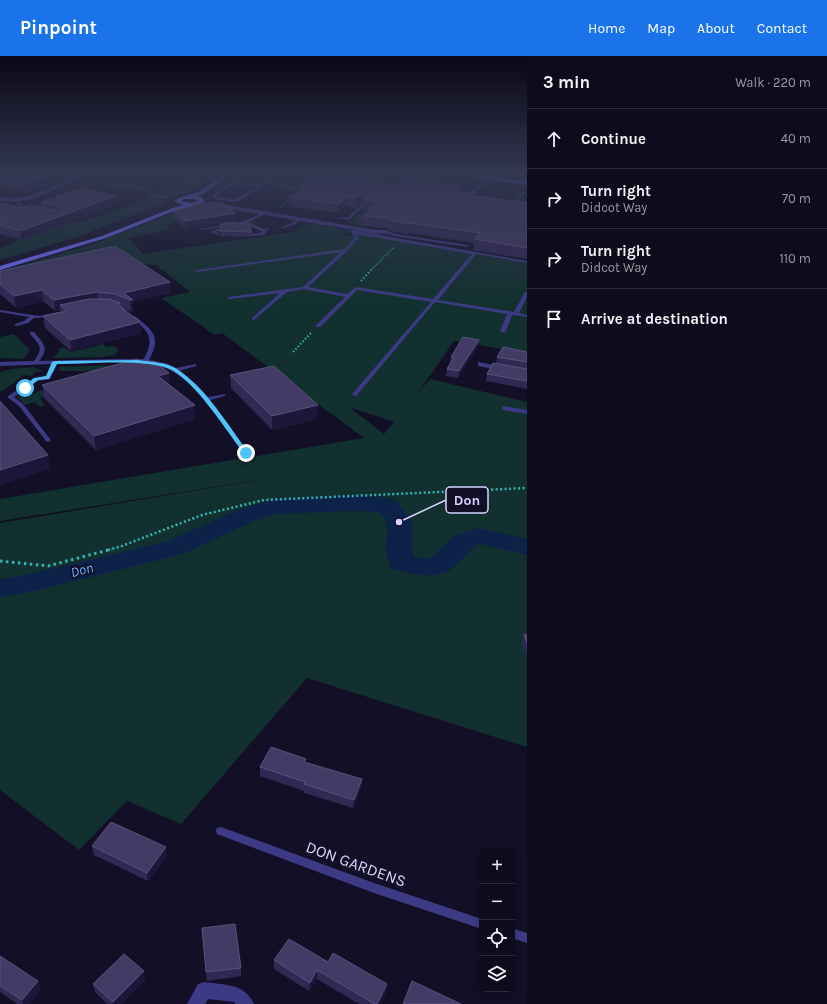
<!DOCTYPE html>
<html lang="en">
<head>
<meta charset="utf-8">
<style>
	:root { --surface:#0e0b1c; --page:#1c1929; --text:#f1f3f6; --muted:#9b9ba3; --line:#2e2b3b; --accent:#1a73e8 }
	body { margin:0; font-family:Karla,sans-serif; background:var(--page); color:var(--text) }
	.controls { position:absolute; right:12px; bottom:12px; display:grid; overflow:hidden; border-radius:8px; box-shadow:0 2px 6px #0003 }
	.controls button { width:36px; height:36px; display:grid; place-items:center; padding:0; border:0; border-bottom:1px solid var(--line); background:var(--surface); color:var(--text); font:20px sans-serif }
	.stop { position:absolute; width:12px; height:12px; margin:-9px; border:3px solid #4fc3f7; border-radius:50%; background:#fff }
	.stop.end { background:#4fc3f7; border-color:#fff; box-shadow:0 1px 4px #0008 }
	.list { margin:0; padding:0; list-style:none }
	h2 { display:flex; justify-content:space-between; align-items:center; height:52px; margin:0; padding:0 16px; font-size:17px }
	h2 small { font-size:13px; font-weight:400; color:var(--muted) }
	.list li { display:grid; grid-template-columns:26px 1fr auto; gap:12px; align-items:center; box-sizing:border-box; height:60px; padding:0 16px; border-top:1px solid var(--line) }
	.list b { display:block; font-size:15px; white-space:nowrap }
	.list p { margin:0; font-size:13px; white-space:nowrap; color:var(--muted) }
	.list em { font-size:13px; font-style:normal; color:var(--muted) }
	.icon { flex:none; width:22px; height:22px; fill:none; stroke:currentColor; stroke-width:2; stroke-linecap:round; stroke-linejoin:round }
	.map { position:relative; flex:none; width:527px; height:948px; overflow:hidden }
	header { display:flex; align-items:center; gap:24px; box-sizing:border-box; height:56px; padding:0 20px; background:var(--accent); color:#fff }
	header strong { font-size:19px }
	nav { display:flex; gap:22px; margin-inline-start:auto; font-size:14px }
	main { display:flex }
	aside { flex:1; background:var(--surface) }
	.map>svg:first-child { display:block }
	.green { fill:#12302f; fill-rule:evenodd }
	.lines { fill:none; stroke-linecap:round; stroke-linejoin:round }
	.river { fill:#0c2248; fill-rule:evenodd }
	.path-far3 { stroke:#2fb8b0; stroke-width:1.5; stroke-dasharray:1 1.5; stroke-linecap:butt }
	.path-far2 { stroke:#2fb8b0; stroke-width:2; stroke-dasharray:1.5 2; stroke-linecap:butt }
	.path-far1 { stroke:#2fb8b0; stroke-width:2.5; stroke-dasharray:2 2.5; stroke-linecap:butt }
	.path { stroke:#2fb8b0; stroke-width:3; stroke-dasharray:2.5 3.5; stroke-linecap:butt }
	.lane { fill:#3d3a85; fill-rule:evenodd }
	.street { fill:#3d3a85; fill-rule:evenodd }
	.secondary { fill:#6f6bff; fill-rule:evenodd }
	.wall { fill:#312854 }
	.shaded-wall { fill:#1d163a }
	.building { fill:#433a66; stroke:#5a527e }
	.route { fill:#4fc3f7 }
	.labels { text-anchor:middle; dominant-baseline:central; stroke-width:4; stroke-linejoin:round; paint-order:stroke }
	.water-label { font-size:14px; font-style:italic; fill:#62b6ff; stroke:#130f26 }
	.near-street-label { font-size:16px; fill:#d9d4ff; stroke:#130f26 }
	.leader { fill:none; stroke:#d9d4ff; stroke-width:1.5 }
	.callout-dot { fill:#d9d4ff; stroke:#130f26; stroke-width:1.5 }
	.callout { fill:#130f26; stroke:#d9d4ff; stroke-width:1.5 }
	.callout-label { font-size:14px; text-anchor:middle; font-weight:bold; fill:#d9d4ff }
</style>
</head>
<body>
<header>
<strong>Pinpoint</strong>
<nav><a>Home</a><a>Map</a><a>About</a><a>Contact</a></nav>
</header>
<main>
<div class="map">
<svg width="527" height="948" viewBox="0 0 527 948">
	<rect width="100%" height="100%" fill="#130f26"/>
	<path class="green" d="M 188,118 L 212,118 L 190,135 L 168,142 L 162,148 L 77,181 L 0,204 L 0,192 L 56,170 L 87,164 L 151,142 Z
		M 401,122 L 419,124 L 410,132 L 405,132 L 361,171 L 349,167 Z
		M 203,152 L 172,162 L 175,166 L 166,168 L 171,173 L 128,182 L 143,198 L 299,175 L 297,173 L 306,169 L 315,168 L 351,175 L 341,180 L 361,177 L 527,207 L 527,297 L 454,285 L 417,338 L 430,323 L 527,346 L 527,691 L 307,622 L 181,768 L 127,745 L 79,794 L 0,734 L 0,467 L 296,418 L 0,465 L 0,443 L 364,382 L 222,277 L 215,279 L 161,242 L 190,236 L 156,209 L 141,208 L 0,227 L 0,215 L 87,190 L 182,154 ZM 349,351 L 394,366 L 384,378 Z
		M 14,278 L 30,294 L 23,303 L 0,302 L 0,281 Z
		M 103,288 L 107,291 L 114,290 L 119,294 L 115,299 L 102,301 L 53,302 L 59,296 L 60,292 L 64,291 L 71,296 Z
		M 123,309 L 104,315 L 59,315 L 60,311 Z
		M 33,311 L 44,315 L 35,316 L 32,320 L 24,319 L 4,334 L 0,336 L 0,316 L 11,313 Z
		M 40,334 L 52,339 L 40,342 L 45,349 L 39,351 L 35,346 L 25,349 L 17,341 L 19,340 L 26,342 Z"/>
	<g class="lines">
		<path class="river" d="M 352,439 L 372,439 L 397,445 L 412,466 L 412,489 L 414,501 L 430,502 L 456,479 L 478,472 L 527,483 L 527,499 L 480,488 L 474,491 C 467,497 455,512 446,516 C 430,523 408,517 392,513 C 381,496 390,482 386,467 C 385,463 381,459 379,456 L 352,455 L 275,458 L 256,464 L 183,498 L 26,537 L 0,541 L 0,523 L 26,519 L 165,486 L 238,454 L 273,443 Z"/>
		<path class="path-far3" d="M 432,118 L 447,120
			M 84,125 L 147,133 L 151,139 L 169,142
			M 275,130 L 300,133
			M 515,146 L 525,135
			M 280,151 L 292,141
			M 371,214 L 394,191"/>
		<path class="path-far2" d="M 361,225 L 372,213
			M 293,296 L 312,276"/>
		<path class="path-far1" d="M 108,494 L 122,490 L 202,459 L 264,444 L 527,432"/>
		<path class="path" d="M 0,505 L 48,510 L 112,493"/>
		<path class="lane" d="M 276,118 L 280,118 L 237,146 L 215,143 L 212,139 L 233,126 L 260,128 ZM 235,128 L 257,130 L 235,144 L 217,141 L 216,139 Z
			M 480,128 L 483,129 L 473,138 L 453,137 L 451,136 L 453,135 L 471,136 Z
			M 16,144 L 24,151 L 33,154 L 31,155 L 22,153 L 14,145 Z
			M 362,148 L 365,149 L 349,164 L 338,162 L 340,161 L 347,162 Z
			M 264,156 L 265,156 L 265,158 L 249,166 L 263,173 L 269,172 L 269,174 L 265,175 L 267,176 L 265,179 L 252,180 L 252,178 L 263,176 L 245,167 L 202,174 L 200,173 L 241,166 L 256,160 Z
			M 299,162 L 302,163 L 294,169 L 283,172 L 281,171 L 292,167 Z
			M 217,173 L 220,174 L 216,176 L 219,177 L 219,179 L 210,176 Z
			M 352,174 L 527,205 L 527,207 L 476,198 L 438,244 L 514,256 L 525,236 L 527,235 L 527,241 L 519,257 L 527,259 L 527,261 L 512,259 L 506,275 L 503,277 L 500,275 L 507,258 L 435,246 L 357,339 L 355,340 L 352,338 L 353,337 L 431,246 L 357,234 L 320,271 L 316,271 L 316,269 L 345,241 L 304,233 L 287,236 L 254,264 L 252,264 L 252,262 L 280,237 L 230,243 L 228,243 L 228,241 L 303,231 L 341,196 L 197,216 L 195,215 L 197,214 L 345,193 L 355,181 L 350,175 ZM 356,178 L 472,198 L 433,243 L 356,231 L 347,238 L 308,231 L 347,195 L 359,181 Z
			M 387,175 L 396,178 L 467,189 L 469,190 L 467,191 L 395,180 L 386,177 L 385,176 Z
			M 0,254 L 39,260 L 69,254 L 71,255 L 39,262 L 34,262 L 28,267 L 17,270 L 15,270 L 15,268 L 24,265 L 29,261 L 0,256 Z
			M 131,260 C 136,260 139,263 142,266 C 158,278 158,287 149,304 L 168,308 L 176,312 L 196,308 L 196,310 L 179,315 L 197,329 L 208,341 L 225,338 L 225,340 L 210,344 L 248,396 L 249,397 L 248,398 L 244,398 C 225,371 195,322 163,311 C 143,303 116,306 94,307 C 82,308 69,308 57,308 L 50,323 L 37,325 L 14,341 L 23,348 L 50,383 L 51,384 L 48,386 L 46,385 L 19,350 L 7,341 L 34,322 L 46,321 L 52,308 L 0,310 L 0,306 L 34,305 C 44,292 40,289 30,278 L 30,276 L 34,276 C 43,287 50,292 39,305 L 119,303 L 144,303 C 155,282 149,275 131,262 Z
			M 221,771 L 374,827 L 482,863 L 482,873 L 374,837 L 217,778 L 216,775 L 217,772 Z
			M 512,872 L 527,877 L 527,887 L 512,882 Z"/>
		<path class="street" d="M 77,118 L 82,118 C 78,122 72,125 66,128 C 45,139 25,149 0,145 L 0,141 C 29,146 52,131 77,118 Z
			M 215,147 L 376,174 L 387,174 L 390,176 L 387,178 L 376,178 L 213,150 L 212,149 Z
			M 478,306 L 527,315 L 527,319 L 478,310 Z
			M 503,350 L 527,354 L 527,358 L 503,354 L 502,352 Z
			M 204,926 C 224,929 245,927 254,948 L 235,948 L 234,946 L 208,943 L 205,948 L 187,948 L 198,928 Z"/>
		<path class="secondary" d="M 225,118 L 230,118 L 203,138 L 197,140 L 201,141 L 205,145 L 201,148 L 174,155 L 106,182 L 0,214 L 0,210 L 102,180 L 170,153 L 183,149 L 174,145 L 181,141 L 199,136 ZM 184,143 L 193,143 L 199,145 L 190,147 L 181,145 Z
			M 453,118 L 463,118 L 527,125 L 527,129 Z"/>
	</g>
	<path class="wall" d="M 0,118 L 67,118 L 48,125 L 48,128 L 27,135 L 0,129 Z
		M 254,118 L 269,118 L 258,125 L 254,119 Z
		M 414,123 L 413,129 L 462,130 L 461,138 L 527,147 L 527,203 L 473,194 L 474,187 L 410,177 L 409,178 L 394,176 L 387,172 L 362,170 L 363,160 L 370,154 L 363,153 L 364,147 L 362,147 L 356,152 L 346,150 L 338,157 L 290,150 L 290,141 L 373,126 L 398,129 Z
		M 115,140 L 115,149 L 21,184 L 0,178 L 0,148 L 21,152 L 42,151 L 41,146 Z
		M 174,155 L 236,157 L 236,165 L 185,173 L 174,163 Z
		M 237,168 L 251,171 L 252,181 L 220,180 L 220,170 Z
		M 0,215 L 170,226 L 170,237 L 133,246 L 134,255 L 131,256 L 122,252 L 140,266 L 141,277 L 71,295 L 45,272 L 43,260 L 60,256 L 60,254 L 55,255 L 43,245 L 16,252 L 0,238 Z
		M 478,291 L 458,322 L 446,320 L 447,313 L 450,307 L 451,301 Z
		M 527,296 L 527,333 L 486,325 L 487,318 L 496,308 L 497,301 Z
		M 230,319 L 318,349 L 317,363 L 272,374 L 231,332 Z
		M 42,329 L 170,329 L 195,349 L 195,363 L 96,394 L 44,342 Z
		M 524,578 L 527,579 L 527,598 L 526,598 L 522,587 Z
		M 305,707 L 362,723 L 361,732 L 353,752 L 304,737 L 304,735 L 260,720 L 260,711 Z
		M 92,790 L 167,800 L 148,825 L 94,799 Z
		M 202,872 L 241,912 L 241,920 L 207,925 Z
		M 0,900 L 38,925 L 40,933 L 29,948 L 17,948 L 0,936 Z
		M 274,904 L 328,906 L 386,936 L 380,948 L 359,948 L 317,923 L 309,935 L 274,913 Z
		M 144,915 L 145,924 L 121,948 L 107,948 L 95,936 L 93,928 Z"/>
	<path class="shaded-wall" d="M 46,118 L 67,118 L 48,125 L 48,128 L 27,135 L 26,128 L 42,119 Z
		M 262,118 L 269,118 L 258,125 L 258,120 Z
		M 374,119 L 373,128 L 366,125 Z
		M 414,123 L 413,133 L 409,126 Z
		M 462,130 L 461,139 L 455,137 Z
		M 363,137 L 362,147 L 356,152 L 356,142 Z
		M 115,140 L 115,149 L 21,184 L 20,175 Z
		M 347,141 L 346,150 L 338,157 L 338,148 Z
		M 236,157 L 236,165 L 185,173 L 185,165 Z
		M 411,167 L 410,177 L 409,178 L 410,168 Z
		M 170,226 L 170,237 L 133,246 L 134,255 L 131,256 L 130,244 L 124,237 Z
		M 42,234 L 43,245 L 16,252 L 14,240 Z
		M 97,236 L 98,248 L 60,249 L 60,254 L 55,255 L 54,244 Z
		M 140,266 L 141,277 L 71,295 L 70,284 Z
		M 479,284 L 478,291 L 458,322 L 459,315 Z
		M 169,317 L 170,330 L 158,320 Z
		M 195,349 L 195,363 L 96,394 L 94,380 Z
		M 318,349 L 317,363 L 272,374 L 272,360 Z
		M 48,399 L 50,413 L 0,429 L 0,414 Z
		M 362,723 L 361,732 L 353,752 L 354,744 Z
		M 166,791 L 167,800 L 148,825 L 147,817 Z
		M 317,914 L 317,923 L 309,935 L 310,927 Z
		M 144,915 L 145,924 L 121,948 L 113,948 L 113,946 Z
		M 38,925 L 40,933 L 29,948 L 23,948 L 22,944 Z
		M 387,928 L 386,936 L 380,948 L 377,948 Z"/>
	<path class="building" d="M 0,118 L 46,118 L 42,119 L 47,120 L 26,128 L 0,122 Z
		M 256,118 L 262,118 L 258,120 Z
		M 316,118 L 364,118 L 374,119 L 366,125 L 398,129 L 405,122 L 414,123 L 409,126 L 413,129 L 421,125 L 462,130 L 455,137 L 527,147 L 527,192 L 475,183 L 480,177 L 411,167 L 410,168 L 394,165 L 388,162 L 363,160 L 380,145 L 364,143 L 367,140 L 363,137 L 356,142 L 347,141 L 338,148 L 290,141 L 297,136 L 303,125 Z
		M 84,132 L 115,140 L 20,175 L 0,169 L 0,148 L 2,147 L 21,152 L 32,149 L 60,156 L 63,152 L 41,146 Z
		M 220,146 L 236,157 L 185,165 L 174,155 L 190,151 L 192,149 Z
		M 233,166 L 237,168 L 246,167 L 251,171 L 249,174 L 252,176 L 219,175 L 220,170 L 221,168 Z
		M 115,190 L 170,226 L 124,237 L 133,244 L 130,244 L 115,238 L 97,236 L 54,244 L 42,234 L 14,240 L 0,228 L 0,215 Z
		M 89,243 L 109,243 L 120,247 L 117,248 L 140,266 L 70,284 L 43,260 L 67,255 L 60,249 Z
		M 463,281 L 479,284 L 459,315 L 447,313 L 454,301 L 451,301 Z
		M 503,291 L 527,296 L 527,306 L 497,301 Z
		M 137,303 L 144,308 L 154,305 L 169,317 L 158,320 L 195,349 L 94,380 L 42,329 Z
		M 493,307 L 527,313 L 527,325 L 487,318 Z
		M 274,310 L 318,349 L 272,360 L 230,319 Z
		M 0,345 L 48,399 L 0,414 Z
		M 524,578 L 527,579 L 527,587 Z
		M 271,691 L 306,703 L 304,706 L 362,723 L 354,744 L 304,728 L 305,726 L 260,711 Z
		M 111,766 L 166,791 L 147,817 L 92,790 Z
		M 235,868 L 241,912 L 206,916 L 202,872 Z
		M 289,883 L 328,906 L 333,897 L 387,928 L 377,948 L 375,948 L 317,914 L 310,927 L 274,904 Z
		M 124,898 L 144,915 L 113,946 L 93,928 Z
		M 0,900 L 38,925 L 22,944 L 0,930 Z
		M 412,925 L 461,948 L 403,948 Z"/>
	<linearGradient id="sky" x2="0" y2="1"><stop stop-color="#0a0815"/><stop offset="0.47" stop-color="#333752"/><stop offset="1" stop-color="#333752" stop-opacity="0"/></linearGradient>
	<rect width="527" height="250" fill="url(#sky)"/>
	<path class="route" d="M 138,304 C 151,306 166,306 177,313 C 206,332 228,369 248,396 L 248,398 L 244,398 C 226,374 198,329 172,314 C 149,302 85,308 57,308 L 49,323 L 38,324 L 27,333 L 22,332 L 34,322 L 46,320 L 52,306 L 55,305 Z"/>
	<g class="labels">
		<g class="water-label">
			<text transform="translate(82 514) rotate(-14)">Don</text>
		</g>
		<g class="near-street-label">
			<text transform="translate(356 808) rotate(20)">DON GARDENS</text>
		</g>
	</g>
	<path class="leader" d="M399 466L446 444"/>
	<circle class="callout-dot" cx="399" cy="466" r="4"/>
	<rect class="callout" x="446" y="431" width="42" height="26" rx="4"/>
	<g class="callout-label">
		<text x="467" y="449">Don</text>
	</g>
</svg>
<div class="controls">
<button>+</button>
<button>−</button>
<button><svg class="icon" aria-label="locate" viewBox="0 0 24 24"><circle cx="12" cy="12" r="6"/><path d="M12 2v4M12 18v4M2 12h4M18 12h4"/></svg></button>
<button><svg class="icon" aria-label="layers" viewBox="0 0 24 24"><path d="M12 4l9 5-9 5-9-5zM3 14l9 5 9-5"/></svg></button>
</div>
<div class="stop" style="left:25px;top:332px"></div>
<div class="stop end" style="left:246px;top:397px"></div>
</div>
<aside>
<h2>3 min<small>Walk · 220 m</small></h2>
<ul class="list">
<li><svg class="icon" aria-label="ahead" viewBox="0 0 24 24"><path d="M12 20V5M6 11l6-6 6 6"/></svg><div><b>Continue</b></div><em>40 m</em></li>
<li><svg class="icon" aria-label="right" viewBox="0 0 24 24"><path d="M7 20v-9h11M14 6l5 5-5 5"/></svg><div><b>Turn right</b><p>Didcot Way</p></div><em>70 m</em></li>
<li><svg class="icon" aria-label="right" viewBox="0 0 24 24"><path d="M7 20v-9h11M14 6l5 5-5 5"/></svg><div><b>Turn right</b><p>Didcot Way</p></div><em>110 m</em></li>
<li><svg class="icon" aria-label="arrive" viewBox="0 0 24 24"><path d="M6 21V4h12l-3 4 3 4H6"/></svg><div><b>Arrive at destination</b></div></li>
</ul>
</aside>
</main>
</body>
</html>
